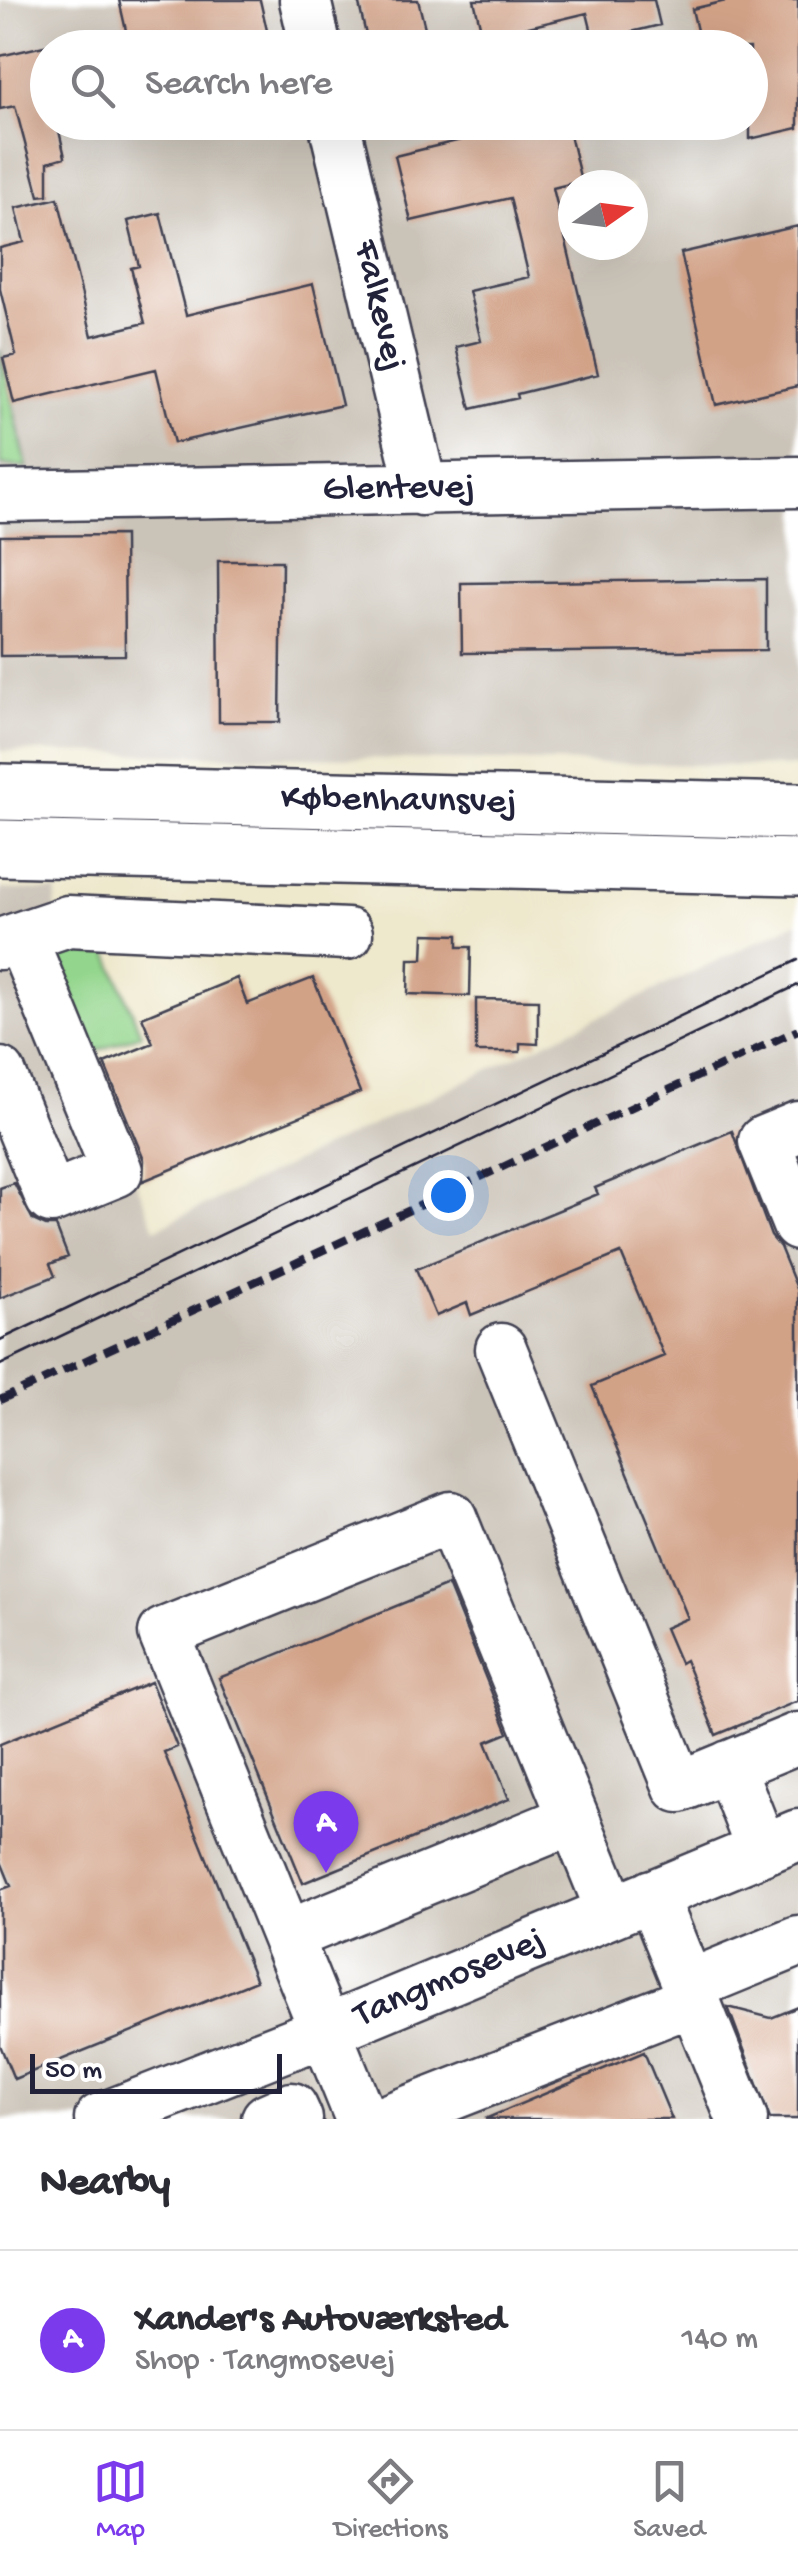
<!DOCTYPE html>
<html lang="en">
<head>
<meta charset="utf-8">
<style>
	:root { --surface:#fff; --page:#f7f7f7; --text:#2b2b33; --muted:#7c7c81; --line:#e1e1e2; --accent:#7c3aed }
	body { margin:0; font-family:"Gochi Hand",sans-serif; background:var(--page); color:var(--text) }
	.compass { position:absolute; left:558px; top:170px; width:90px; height:90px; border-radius:50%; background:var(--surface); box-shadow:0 10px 40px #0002; rotate:76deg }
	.scale { position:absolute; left:30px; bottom:25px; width:252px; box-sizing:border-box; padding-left:10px; border:5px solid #22223b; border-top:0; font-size:28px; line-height:35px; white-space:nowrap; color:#22223b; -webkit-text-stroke:8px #fff; paint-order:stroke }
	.you { position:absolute; left:448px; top:1195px; width:35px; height:35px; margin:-25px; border:8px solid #fff; border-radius:50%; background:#1a73e8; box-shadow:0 0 0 15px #1a73e833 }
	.badge { display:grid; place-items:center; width:65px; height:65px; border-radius:50%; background:var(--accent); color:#fff; font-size:32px; font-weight:700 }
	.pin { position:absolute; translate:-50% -82px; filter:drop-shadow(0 2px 5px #0008) }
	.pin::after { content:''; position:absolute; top:52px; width:35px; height:30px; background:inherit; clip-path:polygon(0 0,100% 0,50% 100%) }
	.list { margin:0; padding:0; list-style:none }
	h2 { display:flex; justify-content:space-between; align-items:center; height:130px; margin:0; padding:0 40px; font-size:42px }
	h2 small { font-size:32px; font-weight:400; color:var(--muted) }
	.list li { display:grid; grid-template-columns:65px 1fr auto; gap:30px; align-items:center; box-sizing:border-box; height:180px; padding:0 40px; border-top:2px solid var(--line) }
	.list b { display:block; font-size:38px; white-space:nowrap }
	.list p { margin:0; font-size:32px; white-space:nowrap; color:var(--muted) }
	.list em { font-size:32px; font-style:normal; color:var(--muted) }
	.icon { flex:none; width:55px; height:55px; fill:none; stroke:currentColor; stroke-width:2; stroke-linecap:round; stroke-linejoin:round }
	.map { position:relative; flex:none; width:798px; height:2119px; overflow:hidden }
	.search { position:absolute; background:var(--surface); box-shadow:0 10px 40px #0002; left:30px; right:30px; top:30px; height:110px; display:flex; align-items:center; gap:25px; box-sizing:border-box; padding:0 35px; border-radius:55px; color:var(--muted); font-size:38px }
	.sheet { height:310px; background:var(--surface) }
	nav { display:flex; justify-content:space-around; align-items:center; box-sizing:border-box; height:140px; border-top:2px solid var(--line); background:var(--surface); font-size:28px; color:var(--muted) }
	nav a { display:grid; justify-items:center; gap:5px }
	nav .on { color:var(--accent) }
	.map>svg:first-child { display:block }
	.industrial { fill:#cac3b8; fill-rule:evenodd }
	.green { fill:#93d58c; stroke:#5a7c64; stroke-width:2.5 }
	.building { fill:#d2a287 }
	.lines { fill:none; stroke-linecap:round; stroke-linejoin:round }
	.minor-casing { stroke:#414051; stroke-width:55 }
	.major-casing { stroke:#414051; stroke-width:60 }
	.minor { stroke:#fff; stroke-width:50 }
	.major { stroke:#fff; stroke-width:55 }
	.tram { stroke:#22223b; stroke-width:2.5 }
	.rail { stroke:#22223b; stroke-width:8; stroke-dasharray:15 8; stroke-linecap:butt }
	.labels { text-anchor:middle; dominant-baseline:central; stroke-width:9; stroke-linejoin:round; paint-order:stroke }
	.street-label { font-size:38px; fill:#22223b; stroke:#fff }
</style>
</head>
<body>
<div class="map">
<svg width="798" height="2119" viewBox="0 0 798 2119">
	<rect width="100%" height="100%" fill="#fff"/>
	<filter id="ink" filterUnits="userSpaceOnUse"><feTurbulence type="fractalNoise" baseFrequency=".01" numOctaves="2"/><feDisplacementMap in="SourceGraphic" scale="20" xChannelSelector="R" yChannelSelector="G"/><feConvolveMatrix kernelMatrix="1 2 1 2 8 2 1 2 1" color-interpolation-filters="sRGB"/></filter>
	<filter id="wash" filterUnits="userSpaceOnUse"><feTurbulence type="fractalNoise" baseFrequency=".0048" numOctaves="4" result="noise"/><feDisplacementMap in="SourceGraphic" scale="40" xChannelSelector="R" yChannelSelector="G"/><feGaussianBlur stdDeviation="2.25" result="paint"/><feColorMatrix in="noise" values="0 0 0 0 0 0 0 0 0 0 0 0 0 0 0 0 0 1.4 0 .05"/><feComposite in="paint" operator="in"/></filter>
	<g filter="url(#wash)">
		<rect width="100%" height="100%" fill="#eee8cc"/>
		<path class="industrial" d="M 0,0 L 798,0 L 798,767 L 0,751 ZM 48,48 L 750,48 L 750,122 L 48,122 ZM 573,185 L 633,185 L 633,245 L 573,245 Z
			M 0,889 L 57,891 L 48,961 L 155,1229 L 798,922 L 798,2119 L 0,2119 Z"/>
		<path class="green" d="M 0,350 L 27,467 L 0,465 Z
			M 103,940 L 141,1034 L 90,1054 L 52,961 Z"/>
		<g id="blocks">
			<path class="building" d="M 119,0 L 260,0 L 271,48 L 130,48 Z
				M 358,0 L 418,0 L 430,48 L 369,48 Z
				M 474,0 L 654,0 L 660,25 L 594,41 L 587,13 L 483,38 Z
				M 730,0 L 798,0 L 798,128 L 750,139 L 750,48 L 701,48 L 692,9 Z
				M 48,45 L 48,122 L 57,122 L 65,157 L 48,162 L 48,195 L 39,196 L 15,106 L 0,109 L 0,56 Z
				M 535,122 L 567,122 L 581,181 L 553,188 L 598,374 L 517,394 L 518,398 L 471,409 L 456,347 L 481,341 L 469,291 L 529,277 L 510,198 L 411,221 L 395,156 Z
				M 58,198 L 92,336 L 145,323 L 131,268 L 139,266 L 128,221 L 160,213 L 186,315 L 313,284 L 342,405 L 174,443 L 156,369 L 14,403 L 3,358 L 16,355 L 0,289 L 0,248 L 24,242 L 16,208 Z
				M 798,226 L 798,386 L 716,405 L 681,253 Z
				M 124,535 L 125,655 L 0,656 L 0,536 Z
				M 218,561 L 282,561 L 280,722 L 219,722 Z
				M 766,579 L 766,650 L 462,653 L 461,583 Z
				M 424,934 L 458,935 L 458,947 L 471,947 L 470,996 L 408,994 L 409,959 L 423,959 Z
				M 237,978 L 247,1004 L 313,978 L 360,1092 L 143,1181 L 144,1160 L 104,1063 L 153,1043 L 142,1017 Z
				M 476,999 L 538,1000 L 538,1044 L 520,1043 L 520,1052 L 476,1052 Z
				M 732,1131 L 771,1236 L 780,1247 L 798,1291 L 798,1701 L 716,1735 L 685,1660 L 680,1663 L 665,1628 L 688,1618 L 592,1386 L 664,1356 L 621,1253 L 471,1315 L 467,1303 L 436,1316 L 416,1269 L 598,1194 L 595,1188 Z
				M 14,1183 L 33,1220 L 46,1226 L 56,1226 L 68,1257 L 50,1264 L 55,1276 L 0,1298 L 0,1188 Z
				M 448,1585 L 508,1733 L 486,1742 L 509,1799 L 303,1883 L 219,1678 Z
				M 151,1682 L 177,1747 L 164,1752 L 256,1981 L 14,2079 L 0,2045 L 0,1890 L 11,1886 L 0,1859 L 0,1744 Z
				M 728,2007 L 771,2018 L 798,2007 L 798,2119 L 770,2119 Z
				M 644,2052 L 672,2119 L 485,2119 Z"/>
		</g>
	</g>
	<g filter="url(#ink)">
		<use href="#blocks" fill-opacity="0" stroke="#414051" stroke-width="2.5"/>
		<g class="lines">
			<defs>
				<path id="minor" d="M 305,0 L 316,48
					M 334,122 L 422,490
					M 0,496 L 798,482
					M 0,944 L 68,921 L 347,934
					M 0,1073 L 51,1198 L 117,1171 L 21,937
					M 798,1127 L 764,1141 L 798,1225
					M 501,1349 L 679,1787 L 798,1738
					M 729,1766 L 762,1850
					M 652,1895 L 742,2119
					M 287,1936 L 573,1819
					M 688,1986 L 798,1941
					M 100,2119 L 325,2031 L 798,1835
					M 267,2119 L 292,2108 L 297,2119
					M 361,2119 L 164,1633 L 451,1517 L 612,1912
					M 389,2119 L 694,2000"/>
				<path id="major" d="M 0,792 L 798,811
					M 0,848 L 798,867"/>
			</defs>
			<use href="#minor" class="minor-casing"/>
			<use href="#major" class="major-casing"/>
			<use href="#minor" class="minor"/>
			<use href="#major" class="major"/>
			<path class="tram" d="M 0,1340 L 798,960
				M 0,1365 L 798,985"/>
			<path class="rail" d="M 0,1400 L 798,1030"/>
		</g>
	</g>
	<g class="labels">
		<g class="street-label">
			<text transform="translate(378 306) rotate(77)">Falkevej</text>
			<text transform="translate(399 490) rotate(-1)">Glentevej</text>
			<text transform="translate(399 802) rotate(1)">Københavnsvej</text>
			<text transform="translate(450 1979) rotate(-23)">Tangmosevej</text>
		</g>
	</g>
</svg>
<svg class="compass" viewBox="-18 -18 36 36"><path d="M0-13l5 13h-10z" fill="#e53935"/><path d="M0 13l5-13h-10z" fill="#7c7c81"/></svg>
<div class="scale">50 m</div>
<div class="you"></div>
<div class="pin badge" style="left:326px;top:1873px">A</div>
<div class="search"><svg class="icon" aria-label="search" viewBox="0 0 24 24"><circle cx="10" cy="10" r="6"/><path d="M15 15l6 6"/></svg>Search here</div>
</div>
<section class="sheet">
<h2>Nearby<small></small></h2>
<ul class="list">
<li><span class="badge">A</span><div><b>Xander's Autoværksted</b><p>Shop · Tangmosevej</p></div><em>140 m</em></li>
</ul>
</section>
<nav>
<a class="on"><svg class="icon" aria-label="map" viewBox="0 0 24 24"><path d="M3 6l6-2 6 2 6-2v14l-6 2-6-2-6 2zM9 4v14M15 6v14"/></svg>Map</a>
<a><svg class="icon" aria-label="directions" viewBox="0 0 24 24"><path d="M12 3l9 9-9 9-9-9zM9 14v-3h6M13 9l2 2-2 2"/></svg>Directions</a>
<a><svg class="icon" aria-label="saved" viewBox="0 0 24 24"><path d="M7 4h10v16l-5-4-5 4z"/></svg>Saved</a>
</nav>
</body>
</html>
